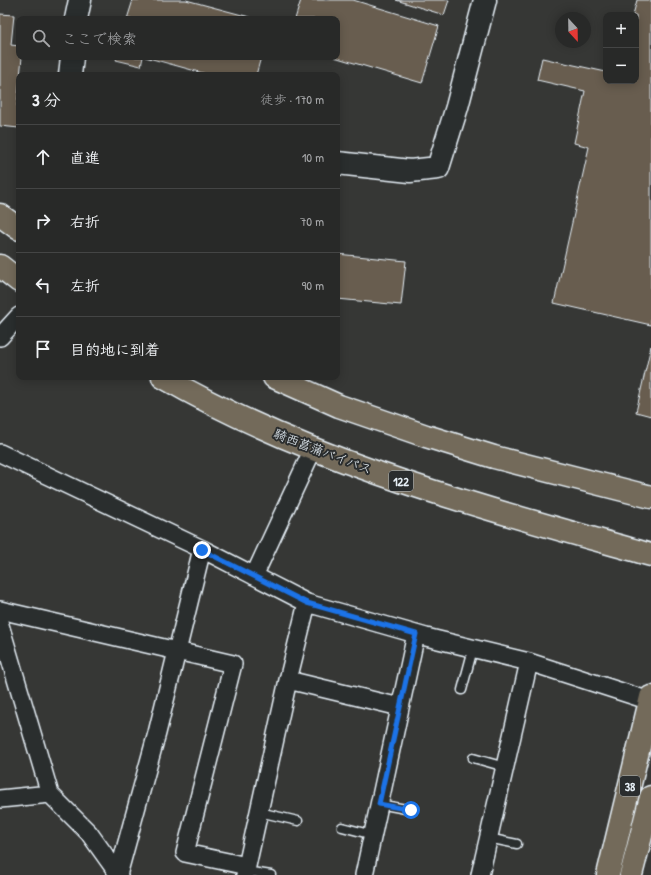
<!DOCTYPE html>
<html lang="ja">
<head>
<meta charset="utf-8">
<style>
	:root { --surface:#282928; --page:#303130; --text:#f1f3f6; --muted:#a5a6a8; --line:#444545 }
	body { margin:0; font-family:"Patrick Hand","Klee One",sans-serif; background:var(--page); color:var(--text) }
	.controls { position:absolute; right:12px; top:12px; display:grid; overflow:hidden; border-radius:8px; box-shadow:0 2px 10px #0003 }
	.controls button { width:36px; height:36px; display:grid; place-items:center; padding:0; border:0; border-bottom:1px solid var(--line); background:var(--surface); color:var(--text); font:20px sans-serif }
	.compass { position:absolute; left:555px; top:12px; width:36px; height:36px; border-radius:50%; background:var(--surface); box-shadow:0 2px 10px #0003; rotate:158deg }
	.stop { position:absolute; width:12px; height:12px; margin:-9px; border:3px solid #1a73e8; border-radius:50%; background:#fff }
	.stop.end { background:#1a73e8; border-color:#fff; box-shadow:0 1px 4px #0008 }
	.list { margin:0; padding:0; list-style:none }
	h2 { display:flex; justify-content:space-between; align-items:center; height:52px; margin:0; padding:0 16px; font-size:17px }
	h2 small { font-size:13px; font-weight:400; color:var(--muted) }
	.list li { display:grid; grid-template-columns:26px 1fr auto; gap:12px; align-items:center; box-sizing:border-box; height:64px; padding:0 16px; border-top:1px solid var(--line) }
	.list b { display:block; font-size:15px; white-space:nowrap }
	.list em { font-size:13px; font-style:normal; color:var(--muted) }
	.icon { flex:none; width:22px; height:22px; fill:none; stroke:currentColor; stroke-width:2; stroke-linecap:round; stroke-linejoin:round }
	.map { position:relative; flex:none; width:651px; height:875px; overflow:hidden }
	.search { position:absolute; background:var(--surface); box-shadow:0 2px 10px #0003; left:16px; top:16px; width:324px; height:44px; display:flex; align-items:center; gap:10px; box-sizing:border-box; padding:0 14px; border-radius:8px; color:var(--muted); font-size:15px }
	.panel { position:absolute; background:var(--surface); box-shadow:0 2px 10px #0003; left:16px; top:72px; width:324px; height:308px; border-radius:8px }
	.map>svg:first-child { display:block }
	.building { fill:#685d4f; stroke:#e8f1f8 }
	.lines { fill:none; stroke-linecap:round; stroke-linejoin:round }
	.lane-casing { stroke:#e8f1f8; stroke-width:11 }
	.street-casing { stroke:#e8f1f8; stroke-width:20 }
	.secondary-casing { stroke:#e8f1f8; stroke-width:25 }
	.primary-casing { stroke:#e8f1f8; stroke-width:25 }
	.highway-casing { stroke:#e8f1f8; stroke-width:25 }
	.lane { stroke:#2a2d2e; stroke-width:8 }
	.street { stroke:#2a2d2e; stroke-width:17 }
	.secondary { stroke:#2a2d2e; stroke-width:22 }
	.primary { stroke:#736b5a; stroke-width:22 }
	.highway { stroke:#736b5a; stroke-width:22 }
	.route { stroke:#1a73e8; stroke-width:5 }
	.labels { text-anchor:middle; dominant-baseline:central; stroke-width:4; stroke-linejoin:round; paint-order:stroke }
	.shield { fill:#2a2d2e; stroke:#afb6bb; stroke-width:1 }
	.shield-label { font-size:12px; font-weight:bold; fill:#e8f1f8 }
	.street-label { font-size:13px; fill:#e8f1f8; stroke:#2a2d2e }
</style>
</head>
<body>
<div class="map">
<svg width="651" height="875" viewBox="0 0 651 875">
	<rect width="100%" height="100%" fill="#363735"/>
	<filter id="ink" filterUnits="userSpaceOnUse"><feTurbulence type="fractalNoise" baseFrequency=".025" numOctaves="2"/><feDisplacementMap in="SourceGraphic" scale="8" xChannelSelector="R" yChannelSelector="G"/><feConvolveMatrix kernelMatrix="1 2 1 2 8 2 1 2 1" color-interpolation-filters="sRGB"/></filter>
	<g filter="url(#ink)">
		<path class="building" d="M 133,0 L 186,0 L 257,19 L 127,19 Z
			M 301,0 L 353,0 L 439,26 L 422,83 L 334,57 L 337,57 L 337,19 L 295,19 Z
			M 396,0 L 449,0 L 444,15 Z
			M 637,0 L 651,0 L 651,325 L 554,303 L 589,147 L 574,143 L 585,91 L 537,80 L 542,58 L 606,72 L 606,81 L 636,81 L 636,15 L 633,15 Z
			M 0,14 L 14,15 L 11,45 L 19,46 L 19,57 L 22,57 L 17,106 L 19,106 L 19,128 L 0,126 Z
			M 117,57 L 143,57 L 141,66 L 116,60 Z
			M 145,57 L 261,57 L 256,75 L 210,75 Z
			M 337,254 L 406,261 L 401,305 L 337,299 Z
			M 651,346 L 651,416 L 636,412 Z"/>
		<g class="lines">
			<defs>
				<path id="lane" d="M 462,690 L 473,649
					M 473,758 L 505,767
					M 379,804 L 411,810
					M 259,812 L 298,821
					M 342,827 L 373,835
					M 488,838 L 517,844
					M 246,871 L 271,875"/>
				<path id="street" d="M 0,337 L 19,316
					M 0,453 L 202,549 L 307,603 L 426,637 L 529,662 L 650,701
					M 254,576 L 313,449
					M 0,610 L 233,664 L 185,853 L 247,866
					M 0,625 L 50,794 L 89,833 L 119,875
					M 288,680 L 400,707
					M 0,799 L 50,794
					M 118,875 L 157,733 L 202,549
					M 245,875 L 288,680 L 307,603
					M 364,875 L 416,634
					M 480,875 L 529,662"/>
				<path id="secondary" d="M 76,19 L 80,0
					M 70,75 L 72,57
					M 337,163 L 410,171 L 438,168 L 457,107 L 485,0"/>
				<path id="primary" d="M 608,875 L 651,697
					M 631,875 L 651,797"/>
				<path id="highway" d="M 0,215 L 19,229
					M 0,266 L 19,281
					M 163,377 C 313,464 485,508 651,555
					M 274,377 L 339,406 L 426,436 L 494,457 L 651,497"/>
			</defs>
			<use href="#lane" class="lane-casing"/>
			<use href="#street" class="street-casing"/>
			<use href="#secondary" class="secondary-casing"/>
			<use href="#primary" class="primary-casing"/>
			<use href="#highway" class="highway-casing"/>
			<use href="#lane" class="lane"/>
			<use href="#street" class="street"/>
			<use href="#secondary" class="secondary"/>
			<use href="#primary" class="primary"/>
			<use href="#highway" class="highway"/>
		</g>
	</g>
	<g class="lines" filter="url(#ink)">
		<path class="route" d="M 202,550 L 307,603 L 416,634 L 379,804 L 411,810"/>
	</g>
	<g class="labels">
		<g class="shield">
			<rect x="389" y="471" width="24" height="20" rx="3"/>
			<rect x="620" y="776" width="20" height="20" rx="3"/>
		</g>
		<g class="shield-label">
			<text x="401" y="481">122</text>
			<text x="630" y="786">38</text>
		</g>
		<g class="street-label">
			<text transform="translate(323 451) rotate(21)">騎西菖蒲バイパス</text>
		</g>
	</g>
</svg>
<div class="controls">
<button>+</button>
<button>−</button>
</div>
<svg class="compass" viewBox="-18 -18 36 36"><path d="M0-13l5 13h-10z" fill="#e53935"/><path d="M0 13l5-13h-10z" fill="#a5a6a8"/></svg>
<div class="stop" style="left:411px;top:810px"></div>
<div class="stop end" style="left:202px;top:550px"></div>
<div class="search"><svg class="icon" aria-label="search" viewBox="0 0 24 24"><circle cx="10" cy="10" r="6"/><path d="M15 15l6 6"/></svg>ここで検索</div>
<section class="panel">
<h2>3 分<small>徒歩 · 170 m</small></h2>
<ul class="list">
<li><svg class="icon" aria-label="ahead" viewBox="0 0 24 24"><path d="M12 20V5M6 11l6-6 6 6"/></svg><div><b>直進</b></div><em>10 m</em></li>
<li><svg class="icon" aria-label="right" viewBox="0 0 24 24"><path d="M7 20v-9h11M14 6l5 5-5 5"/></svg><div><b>右折</b></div><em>70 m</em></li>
<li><svg class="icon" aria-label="left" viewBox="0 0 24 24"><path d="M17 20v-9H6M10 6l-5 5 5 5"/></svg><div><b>左折</b></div><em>90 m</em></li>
<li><svg class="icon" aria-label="arrive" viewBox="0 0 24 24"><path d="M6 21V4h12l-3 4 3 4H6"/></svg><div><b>目的地に到着</b></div></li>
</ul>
</section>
</div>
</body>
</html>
